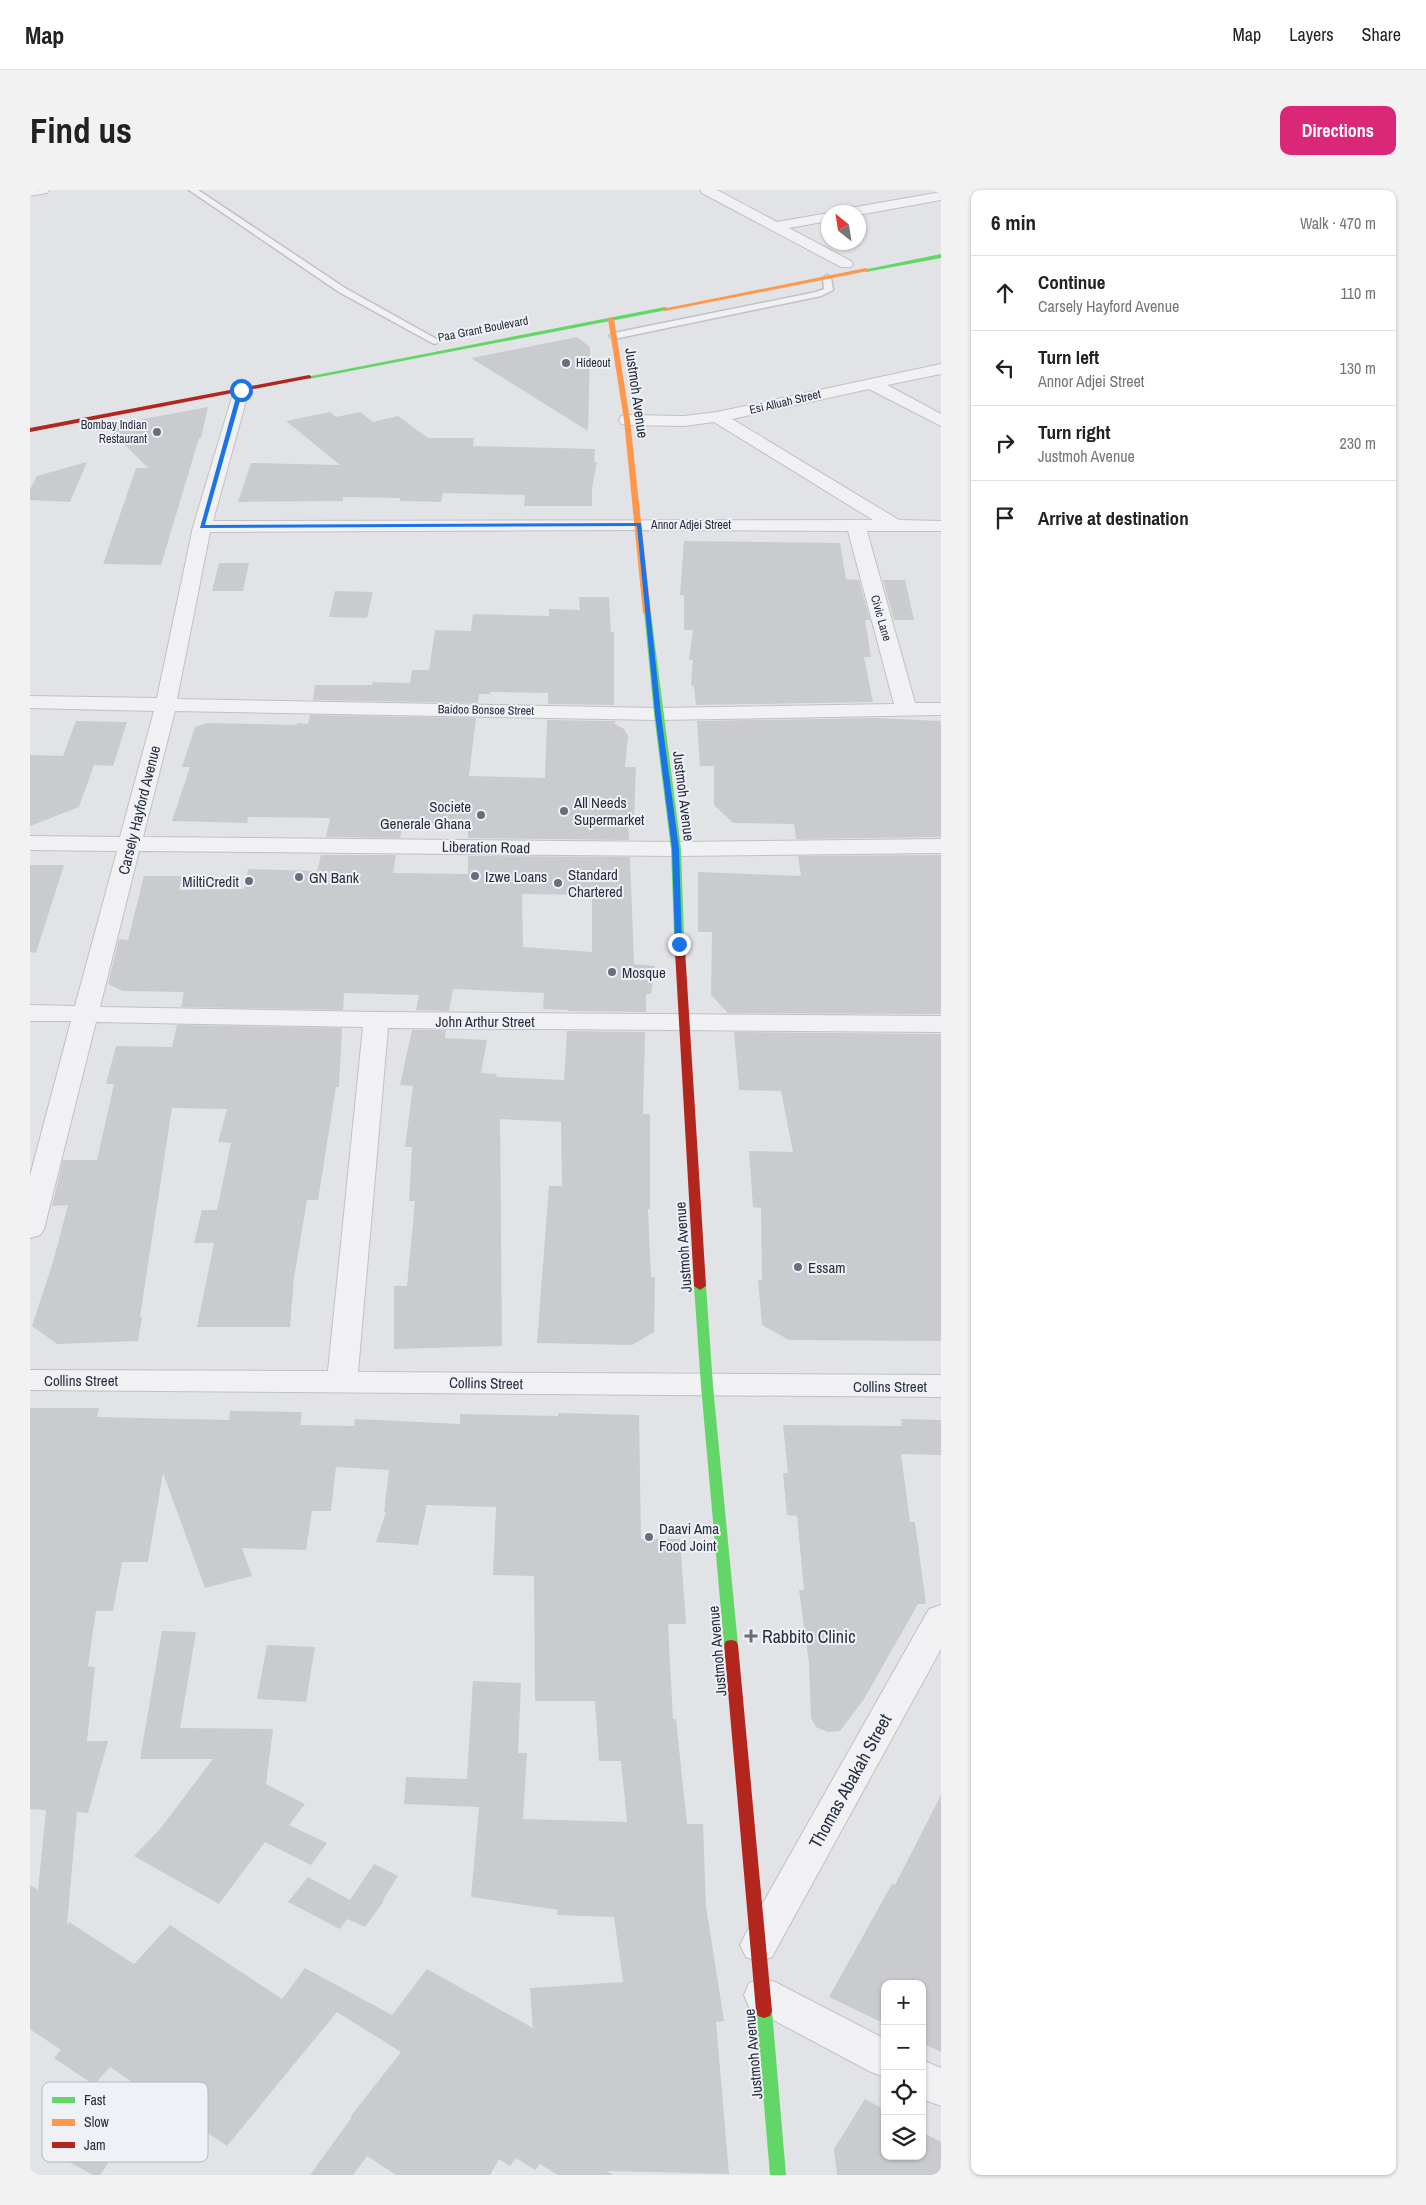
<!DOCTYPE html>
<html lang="en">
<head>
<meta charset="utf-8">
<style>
	:root { --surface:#fff; --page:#f2f2f2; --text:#222; --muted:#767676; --line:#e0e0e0; --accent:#db2777 }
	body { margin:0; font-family:"Archivo Narrow",sans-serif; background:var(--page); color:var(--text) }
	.controls { position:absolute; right:15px; bottom:15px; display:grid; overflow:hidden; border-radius:10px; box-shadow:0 1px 4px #0004 }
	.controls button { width:45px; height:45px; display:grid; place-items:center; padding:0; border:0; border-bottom:1px solid var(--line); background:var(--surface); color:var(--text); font:25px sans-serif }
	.compass { position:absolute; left:791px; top:15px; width:45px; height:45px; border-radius:50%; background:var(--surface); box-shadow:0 1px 4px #0004; rotate:330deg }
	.stop { position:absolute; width:15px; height:15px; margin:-11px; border:4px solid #1a73e8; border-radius:50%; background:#fff }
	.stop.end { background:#1a73e8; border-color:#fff; box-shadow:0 1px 5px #0008 }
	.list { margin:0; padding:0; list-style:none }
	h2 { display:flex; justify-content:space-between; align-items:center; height:65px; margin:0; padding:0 20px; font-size:21px }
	h2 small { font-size:16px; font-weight:400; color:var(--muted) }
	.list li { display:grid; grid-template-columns:32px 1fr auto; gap:15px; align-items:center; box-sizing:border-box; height:75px; padding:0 20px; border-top:1px solid var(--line) }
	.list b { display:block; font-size:19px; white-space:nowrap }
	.list p { margin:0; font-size:16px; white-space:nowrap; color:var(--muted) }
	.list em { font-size:16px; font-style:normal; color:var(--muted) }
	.icon { flex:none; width:28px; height:28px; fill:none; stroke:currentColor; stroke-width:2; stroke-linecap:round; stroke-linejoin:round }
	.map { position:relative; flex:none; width:911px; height:1985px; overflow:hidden; border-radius:10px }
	header { display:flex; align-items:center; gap:30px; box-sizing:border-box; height:70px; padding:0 25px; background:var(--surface); border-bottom:1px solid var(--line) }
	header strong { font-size:24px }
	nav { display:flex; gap:28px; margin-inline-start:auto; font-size:18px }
	.intro { display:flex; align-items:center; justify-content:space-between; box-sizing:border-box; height:120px; padding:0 30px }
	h1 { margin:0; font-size:35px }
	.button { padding:12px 22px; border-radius:10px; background:var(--accent); color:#fff; font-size:18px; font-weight:700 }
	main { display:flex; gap:30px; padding:0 30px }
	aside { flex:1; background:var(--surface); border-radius:10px; box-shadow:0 1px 4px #0004 }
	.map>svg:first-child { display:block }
	.building { fill:#cacbcf; fill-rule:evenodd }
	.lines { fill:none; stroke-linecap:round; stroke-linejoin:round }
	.lane-casing { stroke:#c0c1c5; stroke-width:3 }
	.street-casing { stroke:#c0c1c5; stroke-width:2 }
	.lane { fill:#f1f1f3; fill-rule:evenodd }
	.street { fill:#f1f1f3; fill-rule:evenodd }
	.fast { fill:#63d668; fill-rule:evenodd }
	.slow { fill:#ff974d; fill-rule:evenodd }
	.jam { fill:#b3261e; fill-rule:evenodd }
	.route { fill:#1a73e8 }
	.poi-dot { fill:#696e7a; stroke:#eff1f6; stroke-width:2 }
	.labels { text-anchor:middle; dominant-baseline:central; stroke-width:4; stroke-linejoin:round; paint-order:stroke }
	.far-street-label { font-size:12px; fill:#282f40; stroke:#eff1f6 }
	.far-poi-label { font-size:12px; fill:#282f40; stroke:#eff1f6; text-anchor:start }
	.street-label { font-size:15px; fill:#282f40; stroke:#eff1f6 }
	.poi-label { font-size:15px; fill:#282f40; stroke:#eff1f6; text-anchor:start }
	.near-poi-label { font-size:18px; fill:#282f40; stroke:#eff1f6; text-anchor:start }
	.near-street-label { font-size:18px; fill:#282f40; stroke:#eff1f6 }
	.key { fill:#eff1f6; stroke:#b3b7bf; stroke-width:1 }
	.key-label { font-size:14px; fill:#282f40 }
</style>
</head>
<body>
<header>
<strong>Map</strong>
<nav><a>Map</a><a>Layers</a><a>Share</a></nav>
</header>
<div class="intro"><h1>Find us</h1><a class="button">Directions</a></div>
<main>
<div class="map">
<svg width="911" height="1985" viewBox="0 0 911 1985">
	<rect width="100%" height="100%" fill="#e2e3e7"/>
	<path class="building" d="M 547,147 L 560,157 L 558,241 L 441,168 Z
		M 178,217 L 171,248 L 169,248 L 131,375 L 73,374 L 106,278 L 118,278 L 76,236 Z
		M 300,222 L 306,227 L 330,222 L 343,232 L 368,226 L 398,248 L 444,248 L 443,256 L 565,259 L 564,272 L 567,272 L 562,298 L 562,316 L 494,316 L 495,305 L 413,303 L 411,312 L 370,311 L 370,308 L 313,307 L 313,311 L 208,312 L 221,273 L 310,275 L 256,231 Z
		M 57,272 L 40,312 L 0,310 L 0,299 L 7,286 Z
		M 654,351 L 810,353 L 816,389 L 829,390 L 840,430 L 835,430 L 841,467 L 834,467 L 843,512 L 666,515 L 664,497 L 661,495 L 663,470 L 659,470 L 663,440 L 654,440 L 654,405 L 650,405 Z
		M 189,373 L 219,373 L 213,401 L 182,401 Z
		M 853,390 L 875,390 L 884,430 L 864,430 Z
		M 305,401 L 343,402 L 337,428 L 299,427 Z
		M 549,407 L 579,407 L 581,442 L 584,442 L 584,515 L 518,514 L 518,503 L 460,502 L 460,504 L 449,504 L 448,513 L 283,510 L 285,495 L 342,495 L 343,492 L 380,493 L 382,480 L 399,480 L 405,440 L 441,441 L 443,424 L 519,426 L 519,419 L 550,420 Z
		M 280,525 L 446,528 L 439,586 L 515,588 L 517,530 L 585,531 L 585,534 L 594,539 L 598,546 L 595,577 L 606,577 L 604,632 L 598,631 L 599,650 L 438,648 L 438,634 L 373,633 L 370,648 L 296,647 L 300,628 L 218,627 L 217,633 L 142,631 L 160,577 L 152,577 L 165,537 L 177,533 L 267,535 L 267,533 L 278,534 Z
		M 845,528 L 911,531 L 911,647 L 766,649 L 764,634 L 703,633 L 684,615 L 684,576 L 670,576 L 667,531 Z
		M 46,531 L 97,532 L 83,576 L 64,575 L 49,617 L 0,636 L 0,565 L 33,566 Z
		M 291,665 L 366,665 L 363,683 L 438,684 L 438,666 L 600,667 L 604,774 L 625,776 L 621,804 L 616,804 L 616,822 L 538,821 L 538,820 L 513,819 L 514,803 L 423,799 L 419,821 L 386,820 L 389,805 L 314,803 L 313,820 L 151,817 L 154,802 L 93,801 L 78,794 L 89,749 L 98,750 L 114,686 L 152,686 L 149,700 L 214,699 L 218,679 L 287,681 ZM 492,704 L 562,705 L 562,762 L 493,757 Z
		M 911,665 L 911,824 L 698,823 L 681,805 L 682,742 L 668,742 L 668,682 L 771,686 L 768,666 Z
		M 0,675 L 34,675 L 6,763 L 0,762 Z
		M 147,835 L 312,838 L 309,897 L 306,897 L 288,1010 L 277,1010 L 264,1088 L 260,1137 L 167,1137 L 184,1053 L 164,1053 L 172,1020 L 187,1020 L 201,953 L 188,952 L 197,919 L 142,918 L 110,1127 L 112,1127 L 108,1151 L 27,1154 L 2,1136 L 23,1072 L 38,1015 L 22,1016 L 33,970 L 67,970 L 84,894 L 76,894 L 86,856 L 142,857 Z
		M 382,840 L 416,840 L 415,848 L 457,850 L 451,883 L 467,884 L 466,887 L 534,890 L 537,841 L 615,842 L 613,924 L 620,924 L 620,1019 L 618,1019 L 621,1087 L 625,1087 L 624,1142 L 602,1155 L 507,1153 L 519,996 L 532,996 L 531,932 L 470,929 L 472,1156 L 364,1159 L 364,1096 L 377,1096 L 385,1011 L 379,1011 L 382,957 L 375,957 L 383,896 L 370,895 Z
		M 704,842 L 911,844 L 911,1151 L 759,1150 L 732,1135 L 728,1090 L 732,1090 L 731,1018 L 723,1017 L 719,961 L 763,962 L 751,901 L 709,900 Z
		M 0,1218 L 69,1218 L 67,1227 L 199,1230 L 200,1221 L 272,1222 L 270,1235 L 324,1236 L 325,1229 L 430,1234 L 430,1224 L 528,1226 L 528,1223 L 609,1225 L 611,1349 L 650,1349 L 656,1434 L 638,1434 L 643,1529 L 646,1529 L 657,1634 L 673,1634 L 676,1716 L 694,1831 L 686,1832 L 699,1984 L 577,1981 L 583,1985 L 528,1985 L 510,1974 L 505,1980 L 486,1968 L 480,1976 L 469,1969 L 460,1985 L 366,1985 L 337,1966 L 323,1985 L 280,1985 L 322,1927 L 321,1926 L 371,1862 L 307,1822 L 197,1956 L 80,1877 L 64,1895 L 24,1868 L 31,1860 L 0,1839 L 0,1695 L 8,1700 L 16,1620 L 0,1619 ZM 306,1277 L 359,1280 L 354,1322 L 356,1322 L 346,1352 L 388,1355 L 397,1315 L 466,1317 L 463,1385 L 504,1386 L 505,1511 L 565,1511 L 569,1571 L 591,1571 L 597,1632 L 493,1629 L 497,1563 L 488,1563 L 491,1493 L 443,1491 L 437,1589 L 376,1587 L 374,1614 L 449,1617 L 441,1707 L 528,1720 L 527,1725 L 584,1727 L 593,1792 L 500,1798 L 503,1838 L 397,1779 L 362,1825 L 275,1778 L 252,1809 L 140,1735 L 104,1774 L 39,1732 L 37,1734 L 47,1622 L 58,1623 L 78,1551 L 57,1551 L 65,1477 L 58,1476 L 66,1421 L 83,1421 L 92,1372 L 118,1372 L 133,1283 L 175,1398 L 222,1386 L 212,1358 L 276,1360 L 282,1321 L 301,1321 Z
		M 871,1229 L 911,1230 L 911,1265 L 871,1264 L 880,1332 L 885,1332 L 896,1414 L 888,1414 L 834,1509 L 810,1541 L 798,1542 L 786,1537 L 781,1528 L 779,1473 L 769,1400 L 774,1400 L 767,1326 L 757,1325 L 753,1283 L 758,1283 L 753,1235 L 872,1236 Z
		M 132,1441 L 166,1442 L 150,1538 L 243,1539 L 236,1594 L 275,1614 L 259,1635 L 297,1653 L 281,1675 L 235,1652 L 189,1714 L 104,1666 L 130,1639 L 183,1569 L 110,1569 Z
		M 237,1455 L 285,1457 L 276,1512 L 227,1509 Z
		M 911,1605 L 911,1862 L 892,1853 L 892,1794 L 855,1794 L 855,1834 L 799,1807 L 862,1694 L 865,1695 Z
		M 344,1674 L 368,1686 L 353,1710 L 354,1711 L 335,1737 L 317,1729 L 310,1739 L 258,1712 L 278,1687 L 320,1710 Z
		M 835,1909 L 855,1920 L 855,1966 L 892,1966 L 892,1942 L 911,1952 L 911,1985 L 807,1985 L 804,1959 Z
		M 47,1924 L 95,1949 L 70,1985 L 63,1985 L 19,1961 Z"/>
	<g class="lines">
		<defs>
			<path id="lane" d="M 159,0 L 168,0 L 315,98 L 410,151 L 405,154 L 402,153 L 309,102 Z
				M 797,85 L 801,88 L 803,100 L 791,106 L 584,149 L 579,146 L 584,143 L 786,102 L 794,99 L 793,88 Z"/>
			<path id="street" d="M 0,0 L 19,0 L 17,3 L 0,6 Z
				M 670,0 L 687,0 L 747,32 L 798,23 L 798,31 L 759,38 L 821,71 L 823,74 L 821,77 L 811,77 L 672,3 Z
				M 911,2 L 911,10 L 828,25 L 828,22 L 813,22 L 820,18 Z
				M 911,174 L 911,184 L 857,195 L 911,224 L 911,236 L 839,199 L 702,229 L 869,330 L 911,331 L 911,341 L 837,341 L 885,513 L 911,513 L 911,525 L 628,530 L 145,521 L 113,647 L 646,652 L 911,649 L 911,663 L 646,666 L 109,661 L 70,817 L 346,822 L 911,826 L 911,842 L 358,838 L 328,1182 L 911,1185 L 911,1207 L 0,1200 L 0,1180 L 298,1181 L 333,837 L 66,832 L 14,1039 L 10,1045 L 0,1048 L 0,986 L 41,831 L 0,831 L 0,815 L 45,816 L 87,661 L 0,660 L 0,646 L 90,647 L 124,521 L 0,518 L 0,506 L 127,508 L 163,337 L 205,197 L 217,197 L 219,200 L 183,331 L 843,330 L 684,232 L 654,236 L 597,235 L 591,234 L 589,230 L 591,226 L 597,225 L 654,226 L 687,222 ZM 609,340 L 818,341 L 864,514 L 628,518 L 147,509 L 180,342 Z
				M 911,1415 L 911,1459 L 742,1767 L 729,1772 L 716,1767 L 710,1755 L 716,1743 L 899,1419 Z
				M 733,1788 L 747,1793 L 855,1849 L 855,1887 L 841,1882 L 719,1817 L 714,1805 L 719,1793 Z
				M 892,1870 L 911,1878 L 911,1916 L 892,1909 Z"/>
		</defs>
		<use href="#lane" class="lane-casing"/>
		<use href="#street" class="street-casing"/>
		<use href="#lane" class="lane"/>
		<use href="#street" class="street"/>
		<path class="fast" d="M 911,64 L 911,68 L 836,82 L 833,80 Z
			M 635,117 L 637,118 L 637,120 L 279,189 L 276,187 Z
			M 614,421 L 621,423 L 651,659 L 654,744 L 649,747 L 644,744 L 641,659 L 624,524 Z
			M 670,1092 L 676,1096 L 683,1196 L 708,1455 L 706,1459 L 701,1460 L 696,1459 L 694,1455 L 671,1196 L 664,1096 Z
			M 734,1814 L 740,1816 L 742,1821 L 756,1985 L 740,1985 L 726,1821 L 728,1816 Z"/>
		<path class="slow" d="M 836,78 L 838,79 L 838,81 L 635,121 L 632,119 Z
			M 581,127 L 584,129 L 600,230 L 621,423 L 617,425 L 613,423 L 594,230 L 578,129 Z"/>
		<path class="jam" d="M 279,185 L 281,186 L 281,188 L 0,242 L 0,238 Z
			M 649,741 L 654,744 L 676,1096 L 670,1100 L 664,1096 L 644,744 Z
			M 701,1450 L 706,1451 L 708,1455 L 742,1821 L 740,1826 L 734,1828 L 728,1826 L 726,1821 L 694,1455 L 696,1451 Z"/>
	</g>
	<path class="route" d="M 211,199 L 213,200 L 175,335 L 611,333 L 631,524 L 649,659 L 652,756 L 645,754 L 642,659 L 625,524 L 607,336 L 170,338 L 208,200 Z"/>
	<g class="poi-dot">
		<circle cx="536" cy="173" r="5"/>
		<circle cx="127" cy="242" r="5"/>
		<circle cx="534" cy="621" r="5"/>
		<circle cx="451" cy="625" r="5"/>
		<circle cx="445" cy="686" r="5"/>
		<circle cx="269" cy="687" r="5"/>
		<circle cx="219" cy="691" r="5"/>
		<circle cx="528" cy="693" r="5"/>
		<circle cx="582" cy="782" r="5"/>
		<circle cx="768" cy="1077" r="5"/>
		<circle cx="619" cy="1347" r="5"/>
		<path d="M718.5 1438.5h5v5h5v5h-5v5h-5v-5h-5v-5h5z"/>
	</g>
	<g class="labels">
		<g class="far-street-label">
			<text transform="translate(453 139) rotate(-11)">Paa Grant Boulevard</text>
			<text transform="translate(755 212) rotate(-13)">Esi Alluah Street</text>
			<text x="661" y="335">Annor Adjei Street</text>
			<text transform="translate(851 428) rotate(74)">Civic Lane</text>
			<text transform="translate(456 520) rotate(1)">Baidoo Bonsoe Street</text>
		</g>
		<g class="far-poi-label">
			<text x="546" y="173">Hideout</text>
			<text x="117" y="235" text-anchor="end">Bombay Indian<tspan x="117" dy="14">Restaurant</tspan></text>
		</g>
		<g class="street-label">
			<text transform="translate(607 203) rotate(82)">Justmoh Avenue</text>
			<text transform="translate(654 606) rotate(83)">Justmoh Avenue</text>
			<text transform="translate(109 620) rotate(-76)">Carsely Hayford Avenue</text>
			<text transform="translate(456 657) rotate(1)">Liberation Road</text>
			<text x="455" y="831">John Arthur Street</text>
			<text transform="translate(653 1057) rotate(-94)">Justmoh Avenue</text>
			<text x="51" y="1190">Collins Street</text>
			<text transform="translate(456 1193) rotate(1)">Collins Street</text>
			<text x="860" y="1196">Collins Street</text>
			<text transform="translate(687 1461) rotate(-95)">Justmoh Avenue</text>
			<text transform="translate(723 1864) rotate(-95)">Justmoh Avenue</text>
		</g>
		<g class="poi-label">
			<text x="544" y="612">All Needs<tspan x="544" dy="17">Supermarket</tspan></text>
			<text x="441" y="616" text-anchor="end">Societe<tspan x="441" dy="17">Generale Ghana</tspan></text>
			<text x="538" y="684">Standard<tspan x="538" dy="17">Chartered</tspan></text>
			<text x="455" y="686">Izwe Loans</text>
			<text x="279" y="687">GN Bank</text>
			<text x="209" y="691" text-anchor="end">MiltiCredit</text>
			<text x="592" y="782">Mosque</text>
			<text x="778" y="1077">Essam</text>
			<text x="629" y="1338">Daavi Ama<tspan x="629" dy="17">Food Joint</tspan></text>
		</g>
		<g class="near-poi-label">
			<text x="732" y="1446">Rabbito Clinic</text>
		</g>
		<g class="near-street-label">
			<text transform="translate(820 1591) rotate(-61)">Thomas Abakah Street</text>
		</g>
	</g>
	<rect x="12" y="1892" width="166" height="80" rx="8" class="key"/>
	<rect x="22" y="1907" width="23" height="6" fill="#63d668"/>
	<rect x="22" y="1929" width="23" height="7" fill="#ff974d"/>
	<rect x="22" y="1952" width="23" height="6" fill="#b3261e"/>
	<g class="key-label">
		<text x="54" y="1915">Fast</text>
		<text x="54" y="1937">Slow</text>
		<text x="54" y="1960">Jam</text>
	</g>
</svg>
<div class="controls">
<button>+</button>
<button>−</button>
<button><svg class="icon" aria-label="locate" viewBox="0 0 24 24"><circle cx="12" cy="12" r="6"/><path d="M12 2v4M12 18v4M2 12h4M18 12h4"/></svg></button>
<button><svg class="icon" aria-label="layers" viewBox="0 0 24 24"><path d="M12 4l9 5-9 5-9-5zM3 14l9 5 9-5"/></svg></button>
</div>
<svg class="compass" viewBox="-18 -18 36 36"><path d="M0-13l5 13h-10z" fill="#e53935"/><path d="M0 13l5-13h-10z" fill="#767676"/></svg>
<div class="stop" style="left:211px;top:200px"></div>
<div class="stop end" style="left:649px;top:754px"></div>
</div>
<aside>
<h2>6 min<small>Walk · 470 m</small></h2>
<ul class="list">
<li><svg class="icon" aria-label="ahead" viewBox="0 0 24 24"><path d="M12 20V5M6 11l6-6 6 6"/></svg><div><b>Continue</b><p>Carsely Hayford Avenue</p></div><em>110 m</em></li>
<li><svg class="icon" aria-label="left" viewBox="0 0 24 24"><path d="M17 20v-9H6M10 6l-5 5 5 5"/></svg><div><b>Turn left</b><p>Annor Adjei Street</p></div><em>130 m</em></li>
<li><svg class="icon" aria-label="right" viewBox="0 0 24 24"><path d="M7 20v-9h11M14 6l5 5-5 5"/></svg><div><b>Turn right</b><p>Justmoh Avenue</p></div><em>230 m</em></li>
<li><svg class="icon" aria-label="arrive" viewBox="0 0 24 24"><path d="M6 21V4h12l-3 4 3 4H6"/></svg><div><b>Arrive at destination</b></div></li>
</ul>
</aside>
</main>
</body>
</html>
